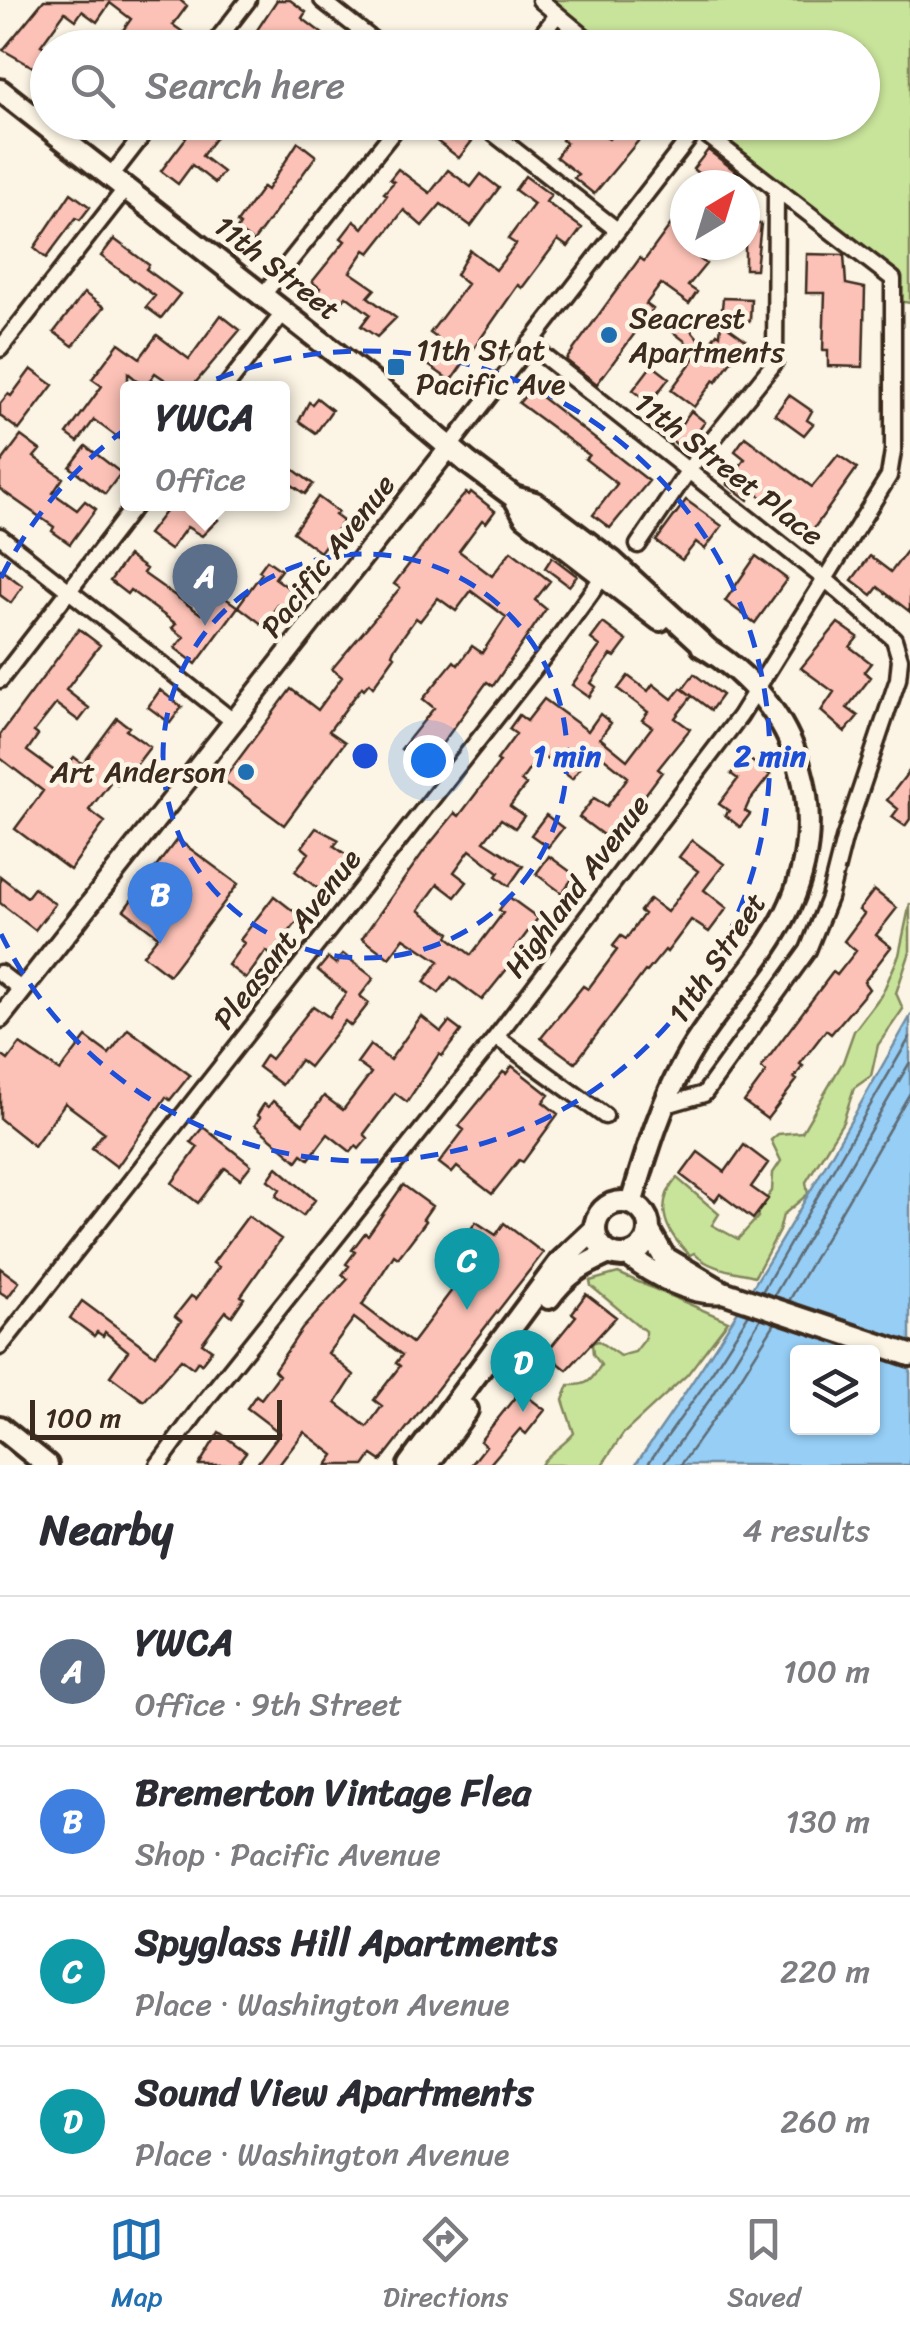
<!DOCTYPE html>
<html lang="en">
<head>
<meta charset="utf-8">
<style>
	:root { --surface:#fff; --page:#f7f7f7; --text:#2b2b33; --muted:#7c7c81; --line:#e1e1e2; --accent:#1f6fb2 }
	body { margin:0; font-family:Sriracha,sans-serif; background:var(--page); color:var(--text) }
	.controls { position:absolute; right:30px; bottom:30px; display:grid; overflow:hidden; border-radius:10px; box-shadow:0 2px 8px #0004 }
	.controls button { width:90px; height:90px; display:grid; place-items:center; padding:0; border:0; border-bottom:2px solid var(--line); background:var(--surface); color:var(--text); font:50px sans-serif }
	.compass { position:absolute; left:670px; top:170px; width:90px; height:90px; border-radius:50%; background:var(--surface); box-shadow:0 2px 8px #0004; rotate:38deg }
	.scale { position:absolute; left:30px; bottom:25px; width:252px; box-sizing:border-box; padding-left:10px; border:5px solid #3b2a1e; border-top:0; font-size:28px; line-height:35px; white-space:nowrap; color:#3b2a1e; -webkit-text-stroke:8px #fcf5e5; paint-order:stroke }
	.you { position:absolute; left:428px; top:760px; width:35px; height:35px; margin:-25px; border:8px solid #fff; border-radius:50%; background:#1a73e8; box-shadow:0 0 0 15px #1a73e833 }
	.badge { display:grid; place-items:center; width:65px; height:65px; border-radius:50%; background:var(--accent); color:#fff; font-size:32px; font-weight:700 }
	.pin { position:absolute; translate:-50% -82px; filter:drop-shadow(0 2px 5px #0008) }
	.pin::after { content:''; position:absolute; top:52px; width:35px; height:30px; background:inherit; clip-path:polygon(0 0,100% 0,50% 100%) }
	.popup { position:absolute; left:120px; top:381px; width:170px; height:130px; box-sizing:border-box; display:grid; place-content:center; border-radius:10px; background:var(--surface); filter:drop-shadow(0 2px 8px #0005); font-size:32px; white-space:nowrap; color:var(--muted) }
	.popup b { font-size:38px; color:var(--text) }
	.popup::after { content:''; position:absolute; left:50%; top:100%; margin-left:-20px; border:20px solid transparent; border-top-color:var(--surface) }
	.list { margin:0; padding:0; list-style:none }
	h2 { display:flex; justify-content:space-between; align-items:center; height:130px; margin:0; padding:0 40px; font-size:42px }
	h2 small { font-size:32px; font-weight:400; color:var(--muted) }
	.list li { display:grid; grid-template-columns:65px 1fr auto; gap:30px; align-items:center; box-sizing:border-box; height:150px; padding:0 40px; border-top:2px solid var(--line) }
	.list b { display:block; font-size:38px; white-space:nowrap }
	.list p { margin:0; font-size:32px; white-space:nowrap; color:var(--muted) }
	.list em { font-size:32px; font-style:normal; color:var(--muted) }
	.icon { flex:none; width:55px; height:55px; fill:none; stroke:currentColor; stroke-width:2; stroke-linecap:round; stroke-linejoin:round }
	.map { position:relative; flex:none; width:910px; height:1465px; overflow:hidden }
	.search { position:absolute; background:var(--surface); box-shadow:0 2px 8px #0004; left:30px; right:30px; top:30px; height:110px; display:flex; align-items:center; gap:25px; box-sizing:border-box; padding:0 35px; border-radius:55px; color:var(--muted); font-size:38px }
	.sheet { height:730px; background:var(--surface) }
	nav { display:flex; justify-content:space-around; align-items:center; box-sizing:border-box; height:140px; border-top:2px solid var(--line); background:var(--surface); font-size:28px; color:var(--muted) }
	nav a { display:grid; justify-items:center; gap:5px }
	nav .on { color:var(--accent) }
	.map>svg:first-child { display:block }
	.green { fill:#c8e39a; stroke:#82865c; stroke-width:2.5 }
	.water { fill:#96cef6; stroke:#728ca0; stroke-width:2.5; fill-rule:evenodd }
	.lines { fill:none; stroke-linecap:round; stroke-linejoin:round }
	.shore { stroke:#5f6c74; stroke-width:2.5 }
	.building { fill:#fdc2b7; stroke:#3b2a1e; stroke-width:2.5; fill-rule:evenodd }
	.minor-casing { stroke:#3b2a1e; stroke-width:21 }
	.tertiary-casing { stroke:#3b2a1e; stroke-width:25 }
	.secondary-casing { stroke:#3b2a1e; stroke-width:28 }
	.minor { stroke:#fcf5e5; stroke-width:14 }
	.tertiary { stroke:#fcf5e5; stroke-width:18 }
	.secondary { stroke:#fcf5e5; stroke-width:20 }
	.ring { fill:none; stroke:#1d4ed8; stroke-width:5; stroke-dasharray:18 12 }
	.poi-dot { fill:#1f6fb2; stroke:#fcf5e5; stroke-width:4 }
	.labels { text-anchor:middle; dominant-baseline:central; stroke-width:9; stroke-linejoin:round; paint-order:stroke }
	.street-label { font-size:30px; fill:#3b2a1e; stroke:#fcf5e5 }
	.poi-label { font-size:30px; fill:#3b2a1e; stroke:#fcf5e5; text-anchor:start }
	.centre { fill:#1d4ed8; stroke:#fcf5e5; stroke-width:5 }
	.ring-label { font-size:30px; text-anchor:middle; font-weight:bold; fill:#1d4ed8; stroke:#fcf5e5; stroke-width:9; stroke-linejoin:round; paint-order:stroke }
</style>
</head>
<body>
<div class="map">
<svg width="910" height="1465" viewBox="0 0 910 1465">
	<rect width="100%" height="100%" fill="#fcf5e5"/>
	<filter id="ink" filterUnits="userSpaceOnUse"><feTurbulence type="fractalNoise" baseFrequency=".01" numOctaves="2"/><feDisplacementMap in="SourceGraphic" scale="20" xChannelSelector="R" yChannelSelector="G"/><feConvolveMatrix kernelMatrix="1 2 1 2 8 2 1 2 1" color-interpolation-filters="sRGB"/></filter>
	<g filter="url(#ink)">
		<path class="green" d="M 540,0 L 910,0 L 910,303 L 893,300 L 893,279 L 690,123 L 862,122 L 862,48 L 598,47 Z
			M 910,903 L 910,952 L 896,993 L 903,1009 L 878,1045 L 871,1076 L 854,1088 L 843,1122 L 806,1182 L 808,1194 L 783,1215 L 779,1231 L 755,1276 C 734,1271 708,1269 694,1253 L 690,1255 C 666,1233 653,1206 677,1178 L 719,1214 L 712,1225 L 738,1239 L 758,1217 L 757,1211 L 772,1191 L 773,1173 L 781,1161 L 771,1140 L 778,1134 L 802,1132 L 843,1062 L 854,1031 L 882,994 L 899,955 Z
			M 618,1273 L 728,1321 L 687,1375 L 623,1434 L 602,1465 L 541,1465 C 545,1455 564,1446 574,1433 L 563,1400 L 569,1385 C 588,1386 592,1380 601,1365 L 593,1354 L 592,1343 L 598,1341 L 620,1356 L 635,1352 L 645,1339 L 645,1331 L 591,1286 L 590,1281 Z"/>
		<path class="water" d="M 910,1017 L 910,1465 L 635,1465 C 738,1322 823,1170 910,1017 ZM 798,1352 L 872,1352 L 872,1428 L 798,1428 Z"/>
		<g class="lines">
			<path class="shore" d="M 762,1292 L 910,1037
				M 774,1296 L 910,1062
				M 789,1301 L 910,1093
				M 647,1465 L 702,1388 L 749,1314
				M 663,1465 L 713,1395 L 761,1318
				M 681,1465 L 725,1403 L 775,1323"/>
		</g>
		<path class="building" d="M 44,0 L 180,0 L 187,6 L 173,25 L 183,32 L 172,48 L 126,48 L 116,40 L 131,19 L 110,3 L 97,22 L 82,11 L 76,20 L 65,12 L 41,45 L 48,49 L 48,58 L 38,70 L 3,50 Z
			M 277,0 L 290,0 L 306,12 L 302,18 L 328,38 L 321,48 L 251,48 L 259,37 L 255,33 Z
			M 185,122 L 227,122 L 202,156 L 223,172 L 215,183 L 192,165 L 178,184 L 161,171 L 186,138 L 178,132 Z
			M 432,122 L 447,122 L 472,141 L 459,158 L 425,132 Z
			M 575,122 L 609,139 L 622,122 L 630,122 L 644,134 L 594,194 L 574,178 L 578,174 L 556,157 L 566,143 L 562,140 Z
			M 298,142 L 316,156 L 253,242 L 237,230 L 240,225 L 237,223 L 263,187 L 267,190 Z
			M 708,150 L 738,173 L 729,185 L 712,185 L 693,169 Z
			M 398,169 L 430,193 L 448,170 L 471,187 L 481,174 L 499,188 L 471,226 L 441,204 L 422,226 L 404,210 L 370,253 L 365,250 L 350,272 L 375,289 L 368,297 L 396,318 L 377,337 L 361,326 L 370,314 L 346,296 L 336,309 L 316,294 L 320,288 L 312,282 L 345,241 L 341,238 L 354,221 L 363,228 L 387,195 L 384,193 L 394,182 L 390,179 Z
			M 525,176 L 551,195 L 546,202 L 582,228 L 568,247 L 558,240 L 522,288 L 518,285 L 451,381 L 421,360 L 437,338 L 430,333 L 467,284 L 456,275 L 470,250 L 496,270 L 516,244 L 508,239 L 534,204 L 515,190 Z
			M 71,193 L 90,207 L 80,220 L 76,218 L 46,258 L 34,248 Z
			M 685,205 L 685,247 L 706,264 L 688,286 L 697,292 L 689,304 L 661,284 L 646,304 L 653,309 L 597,384 L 566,360 L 640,258 L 644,261 Z
			M 745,223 L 761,224 L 756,269 L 745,269 Z
			M 114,239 L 149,265 L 146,269 L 180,294 L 161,318 L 146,307 L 155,296 L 101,256 Z
			M 807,254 L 844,255 L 846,284 L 865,288 L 863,367 L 828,366 L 828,350 L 823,350 L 825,293 L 806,293 Z
			M 84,293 L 104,307 L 73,346 L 54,332 Z
			M 723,298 L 751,299 L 750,321 L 721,319 Z
			M 221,315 L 240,330 L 191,388 L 177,388 L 155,373 L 145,387 L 128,373 L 128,445 L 94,420 L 78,442 L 67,434 L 102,386 L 92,379 L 119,343 L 140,358 L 157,335 L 189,359 Z
			M 682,319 L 706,348 L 717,333 L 720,335 L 721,322 L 746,340 L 716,382 L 714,380 L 694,407 L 671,390 L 699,352 L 673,332 Z
			M 652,365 L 669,378 L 650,403 L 633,390 Z
			M 31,369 L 53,385 L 19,430 L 0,416 L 0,404 L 8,394 L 11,396 Z
			M 531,389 L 649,481 L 610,528 L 593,515 L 617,484 L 585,459 L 589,455 L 519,403 Z
			M 789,395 L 812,411 L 807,420 L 813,424 L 804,435 L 775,414 Z
			M 317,398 L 332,410 L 316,433 L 299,421 L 309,402 L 312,404 Z
			M 691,411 L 705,422 L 684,450 L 670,439 Z
			M 21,436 L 40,450 L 34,457 L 63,478 L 53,493 L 77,510 L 85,501 L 96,509 L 70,544 L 52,531 L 54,527 L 0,489 L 0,464 Z
			M 745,437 L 812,487 L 838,455 L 857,468 L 812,531 L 754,492 L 748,500 L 727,484 L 745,459 L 735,451 Z
			M 86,446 L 121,473 L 105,494 L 70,467 Z
			M 282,461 L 313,484 L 305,494 L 282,478 Z
			M 471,492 L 495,511 L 486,523 L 482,520 L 459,551 L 492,576 L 511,551 L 550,581 L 535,600 L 546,609 L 493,686 L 487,682 L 434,755 L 438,758 L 429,770 L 401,749 L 434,708 L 423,699 L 454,661 L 458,665 L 472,646 L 482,653 L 506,617 L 471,591 L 456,611 L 438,598 L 420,621 L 416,618 L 394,649 L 392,654 L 395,656 L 373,687 L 369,683 L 364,689 L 362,687 L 329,731 L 345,742 L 284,825 L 223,780 L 291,689 L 318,710 L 342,677 L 332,669 L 400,588 L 394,584 L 450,511 L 466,493 L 469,495 Z
			M 318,497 L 338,512 L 335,515 L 343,521 L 320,552 L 293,532 Z
			M 686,500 L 722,526 L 705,549 L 696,542 L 682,560 L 656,541 Z
			M 171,504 L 211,504 L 205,511 L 218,520 L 202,536 L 187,527 L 170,550 L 148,534 Z
			M 910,547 L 910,612 L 878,587 L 872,595 L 852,580 L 870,556 L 891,572 Z
			M 128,556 L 146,569 L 143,573 L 201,614 L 217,592 L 238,607 L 196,664 L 175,648 L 184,637 L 172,628 L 176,624 L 130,590 L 127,594 L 110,581 Z
			M 756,556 L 787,579 L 755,623 L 725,601 Z
			M 552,557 L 577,576 L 569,586 L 545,568 Z
			M 267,560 L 281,570 L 275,578 L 294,592 L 282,608 L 278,605 L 263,625 L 238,606 L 262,573 L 259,571 Z
			M 0,569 L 23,586 L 11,603 L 0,595 Z
			M 603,623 L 627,641 L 615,657 L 611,655 L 591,683 L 596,687 L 589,697 L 572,685 L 600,646 L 591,639 Z
			M 838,623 L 858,637 L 850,647 L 871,663 L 864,672 L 871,677 L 847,708 L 858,716 L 845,732 L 821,711 L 834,692 L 801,668 Z
			M 79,629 L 100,645 L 66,690 L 89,708 L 79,721 L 56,704 L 34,732 L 38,735 L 27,751 L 60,775 L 74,757 L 83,764 L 117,718 L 129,727 L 126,730 L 150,747 L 124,781 L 121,779 L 117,784 L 112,780 L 89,810 L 105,822 L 70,870 L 15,829 L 43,791 L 0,758 L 0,735 Z
			M 694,674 L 722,695 L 711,710 L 683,689 Z
			M 628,676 L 648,691 L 653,684 L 672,699 L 681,688 L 692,696 L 675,718 L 690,729 L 658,769 L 662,772 L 611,841 L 579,817 L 594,798 L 607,806 L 628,777 L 594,750 L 572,779 L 540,754 L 521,781 L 526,785 L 510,806 L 524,816 L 515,828 L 501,819 L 484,841 L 523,866 L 509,886 L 496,876 L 499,872 L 470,850 L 454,872 L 467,882 L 455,897 L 438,884 L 419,910 L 450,933 L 448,937 L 471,955 L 503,913 L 499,910 L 509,897 L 538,918 L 512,953 L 515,959 L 482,1000 L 451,977 L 439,993 L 424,982 L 439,961 L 404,938 L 389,958 L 362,938 L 424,851 L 455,813 L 459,816 L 500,762 L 497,760 L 516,734 L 509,729 L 519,715 L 527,721 L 544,699 L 588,731 L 600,714 L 611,723 L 600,738 L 627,760 L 652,727 L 642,720 L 648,712 L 618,689 Z
			M 160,690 L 182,707 L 170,723 L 148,707 Z
			M 745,756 L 770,775 L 749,802 L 745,811 L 750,814 L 740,827 L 725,815 L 729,811 L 719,804 L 738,779 L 731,774 Z
			M 910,770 L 910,819 L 905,826 L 892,817 L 898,809 L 887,800 Z
			M 546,815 L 563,828 L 548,847 L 531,835 Z
			M 316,828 L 339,840 L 334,846 L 348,856 L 346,859 L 349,862 L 325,894 L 295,871 L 309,853 L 302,847 Z
			M 177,839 L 238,884 L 169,975 L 143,955 L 158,936 L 124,910 Z
			M 692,840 L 724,864 L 704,890 L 727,908 L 709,932 L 691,920 L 667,952 L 665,950 L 647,972 L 645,971 L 575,1063 L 541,1038 L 583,986 L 588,989 L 617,950 L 613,946 L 621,936 L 626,939 L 644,914 L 640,911 L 650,899 L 667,912 L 698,871 L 679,857 Z
			M 549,856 L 575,875 L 562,893 L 536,874 Z
			M 0,876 L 27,897 L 34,888 L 55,904 L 35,930 L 0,903 Z
			M 874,890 L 897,908 L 876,935 L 891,947 L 864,982 L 869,989 L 831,1034 L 826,1030 L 800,1064 L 803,1066 L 794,1078 L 797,1080 L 767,1119 L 744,1102 L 766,1072 L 761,1068 L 778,1045 L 833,972 L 837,975 L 856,951 L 844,941 L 864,914 L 859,910 Z
			M 274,896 L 301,917 L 271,955 L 266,951 L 246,979 L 228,965 L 244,943 L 240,940 Z
			M 343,954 L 374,978 L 360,996 L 369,1003 L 351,1026 L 345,1021 L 309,1067 L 300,1060 L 282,1085 L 258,1067 L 266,1055 L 271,1059 L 313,1006 L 329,1017 L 346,993 L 318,970 L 328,958 L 336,964 Z
			M 421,1016 L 441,1032 L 449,1022 L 461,1031 L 442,1056 L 439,1054 L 407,1102 L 395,1093 L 364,1134 L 368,1138 L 359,1149 L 356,1146 L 351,1152 L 328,1134 L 309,1159 L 302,1154 L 297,1161 L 255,1125 L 260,1117 L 257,1115 L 264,1104 L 268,1107 L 273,1101 L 303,1124 L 324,1096 L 343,1110 L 371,1073 L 357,1063 L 370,1045 L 390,1060 Z
			M 128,1029 L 190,1075 L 170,1100 L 166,1097 L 117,1167 L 92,1148 L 104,1132 L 65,1103 L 34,1146 L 0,1119 L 0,1054 L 8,1060 L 20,1044 L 60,1071 L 86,1037 L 109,1054 Z
			M 512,1066 L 549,1095 L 543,1102 L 558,1114 L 523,1162 L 519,1160 L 492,1194 L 457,1167 L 452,1173 L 439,1163 L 464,1130 L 459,1126 L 503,1072 L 506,1074 Z
			M 203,1127 L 251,1165 L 240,1179 L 225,1168 L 198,1203 L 172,1183 L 198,1147 L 191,1142 Z
			M 744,1145 L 768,1163 L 751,1187 L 768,1199 L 753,1219 L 720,1194 L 715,1201 L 681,1175 L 698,1152 L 725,1172 Z
			M 277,1167 L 315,1200 L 303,1216 L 276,1196 L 280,1189 L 268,1180 Z
			M 403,1185 L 432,1206 L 423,1219 L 426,1221 L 398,1258 L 394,1255 L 362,1305 L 412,1343 L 477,1257 L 483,1245 L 468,1233 L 476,1222 L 496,1235 L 504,1223 L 543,1253 L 381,1461 L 372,1455 L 365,1465 L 327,1465 L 334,1455 L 304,1432 L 279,1465 L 256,1465 L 280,1433 L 247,1408 L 256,1395 L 261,1399 L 279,1375 L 274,1370 L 302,1329 L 348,1279 L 342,1275 L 349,1266 L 346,1264 L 355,1252 L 352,1250 L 365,1233 L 368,1235 ZM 354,1318 L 402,1355 L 396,1363 L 400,1366 L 374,1400 L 382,1406 L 367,1427 L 336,1403 L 354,1375 L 328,1353 Z
			M 248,1216 L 281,1239 L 241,1296 L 244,1298 L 232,1316 L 226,1311 L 202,1343 L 212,1350 L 201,1364 L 198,1361 L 193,1368 L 181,1359 L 144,1401 L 110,1376 L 128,1351 L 105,1332 L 103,1336 L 97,1332 L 94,1336 L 70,1318 L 82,1301 L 155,1355 L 181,1321 L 175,1316 L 191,1296 L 196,1299 L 219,1267 L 213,1263 Z
			M 0,1268 L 19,1282 L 8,1297 L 0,1292 Z
			M 586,1294 L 616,1317 L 567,1370 L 546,1353 L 576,1316 L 572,1313 Z
			M 520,1391 L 545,1410 L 526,1434 L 520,1429 L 489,1465 L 471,1465 L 486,1446 L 480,1441 Z
			M 219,1432 L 246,1452 L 236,1465 L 199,1465 Z"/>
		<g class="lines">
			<defs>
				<path id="minor" d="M 322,0 L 383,48
					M 540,0 L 598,48
					M 211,48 L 248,0
					M 531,48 L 557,15
					M 479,122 L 617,230
					M 111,176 L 153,122
					M 263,295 L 401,122
					M 529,344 L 826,580 L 894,639 L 900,659 L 898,679 L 844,839 L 829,898 L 808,950 L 704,1094 L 663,1106
					M 0,349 L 126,188
					M 225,388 L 284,312
					M 449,448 L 697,128
					M 0,536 L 233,721
					M 638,545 L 693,464 L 775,362 L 776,191
					M 0,680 L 136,504
					M 0,973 L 22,990
					M 496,1037 L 605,1116
					M 0,1347 L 557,640 L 606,572
					M 158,1465 L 205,1401 L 496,1037 L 740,716 L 889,476 L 893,451 L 893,279 L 690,122"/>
				<path id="tertiary" d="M 0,1018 L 449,448"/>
				<path id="secondary" d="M 0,90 L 365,376 L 467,462 L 514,497 L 535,503 L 613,562 L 710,651
					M 514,497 L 525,516 L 660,620
					M595 1229a27 27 0 1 1 54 0a27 27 0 1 1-54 0Z
					M 631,1204 C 646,1155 660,1106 685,1061 C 712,1012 754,972 781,923 C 838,822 801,703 702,646
					M 649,1231 L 664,1257 L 723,1292 L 910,1355
					M 629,1256 C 652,1274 692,1296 722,1292
					M 549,1298 C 566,1274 583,1265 609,1253
					M 0,1427 L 47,1465
					M 409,1465 L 560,1262 L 595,1229
					M 427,1465 L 467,1410"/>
			</defs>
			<use href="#minor" class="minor-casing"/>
			<use href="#tertiary" class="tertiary-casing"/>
			<use href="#secondary" class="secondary-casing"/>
			<use href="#minor" class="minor"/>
			<use href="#tertiary" class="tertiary"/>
			<use href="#secondary" class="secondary"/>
		</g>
	</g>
	<g class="ring">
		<circle cx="365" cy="756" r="202"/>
		<path d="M1 578A405 405 0 1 1 1 934"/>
	</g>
	<g class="poi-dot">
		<circle cx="609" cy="335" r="10"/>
		<rect x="386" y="357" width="20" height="20" rx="5"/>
		<circle cx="246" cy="772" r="10"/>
	</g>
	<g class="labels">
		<g class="street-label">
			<text transform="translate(277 268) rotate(38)">11th Street</text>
			<text transform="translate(729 469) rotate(38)">11th Street Place</text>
			<text transform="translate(328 556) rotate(-52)">Pacific Avenue</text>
			<text transform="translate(577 886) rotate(-53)">Highland Avenue</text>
			<text transform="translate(287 939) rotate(-52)">Pleasant Avenue</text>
			<text transform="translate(717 958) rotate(-56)">11th Street</text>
		</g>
		<g class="poi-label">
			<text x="629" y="318">Seacrest<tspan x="629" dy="34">Apartments</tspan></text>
			<text x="416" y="350">11th St at<tspan x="416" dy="34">Pacific Ave</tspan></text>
			<text x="226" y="772" text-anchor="end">Art Anderson</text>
		</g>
	</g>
	<circle cx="365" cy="756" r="15" class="centre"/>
	<g class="ring-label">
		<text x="567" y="766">1 min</text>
		<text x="770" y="766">2 min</text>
	</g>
</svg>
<div class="controls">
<button><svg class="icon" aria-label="layers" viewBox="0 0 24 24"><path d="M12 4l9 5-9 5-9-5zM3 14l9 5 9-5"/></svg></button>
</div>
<svg class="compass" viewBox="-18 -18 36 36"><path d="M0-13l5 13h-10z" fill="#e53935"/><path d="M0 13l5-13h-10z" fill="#7c7c81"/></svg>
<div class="scale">100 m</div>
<div class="you"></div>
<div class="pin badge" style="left:205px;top:626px;background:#5c6f8a">A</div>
<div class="popup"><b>YWCA</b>Office</div>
<div class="pin badge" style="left:160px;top:944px;background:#3f7fe0">B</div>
<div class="pin badge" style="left:467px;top:1310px;background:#0f9aa8">C</div>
<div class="pin badge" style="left:523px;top:1412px;background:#0f9aa8">D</div>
<div class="search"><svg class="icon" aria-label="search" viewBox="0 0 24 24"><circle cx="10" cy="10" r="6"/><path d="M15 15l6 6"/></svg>Search here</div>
</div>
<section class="sheet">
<h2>Nearby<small>4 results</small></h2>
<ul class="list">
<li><span class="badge" style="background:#5c6f8a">A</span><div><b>YWCA</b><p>Office · 9th Street</p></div><em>100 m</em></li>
<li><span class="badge" style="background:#3f7fe0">B</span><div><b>Bremerton Vintage Flea</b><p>Shop · Pacific Avenue</p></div><em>130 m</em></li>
<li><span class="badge" style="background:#0f9aa8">C</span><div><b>Spyglass Hill Apartments</b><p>Place · Washington Avenue</p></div><em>220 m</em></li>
<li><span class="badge" style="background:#0f9aa8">D</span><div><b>Sound View Apartments</b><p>Place · Washington Avenue</p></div><em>260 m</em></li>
</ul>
</section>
<nav>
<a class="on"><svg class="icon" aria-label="map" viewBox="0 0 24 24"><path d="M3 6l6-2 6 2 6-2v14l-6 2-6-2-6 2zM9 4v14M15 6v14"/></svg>Map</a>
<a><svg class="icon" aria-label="directions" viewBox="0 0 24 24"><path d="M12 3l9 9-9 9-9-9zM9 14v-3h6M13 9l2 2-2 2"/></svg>Directions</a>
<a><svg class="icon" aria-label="saved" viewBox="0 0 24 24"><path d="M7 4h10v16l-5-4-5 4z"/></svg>Saved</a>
</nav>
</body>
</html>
